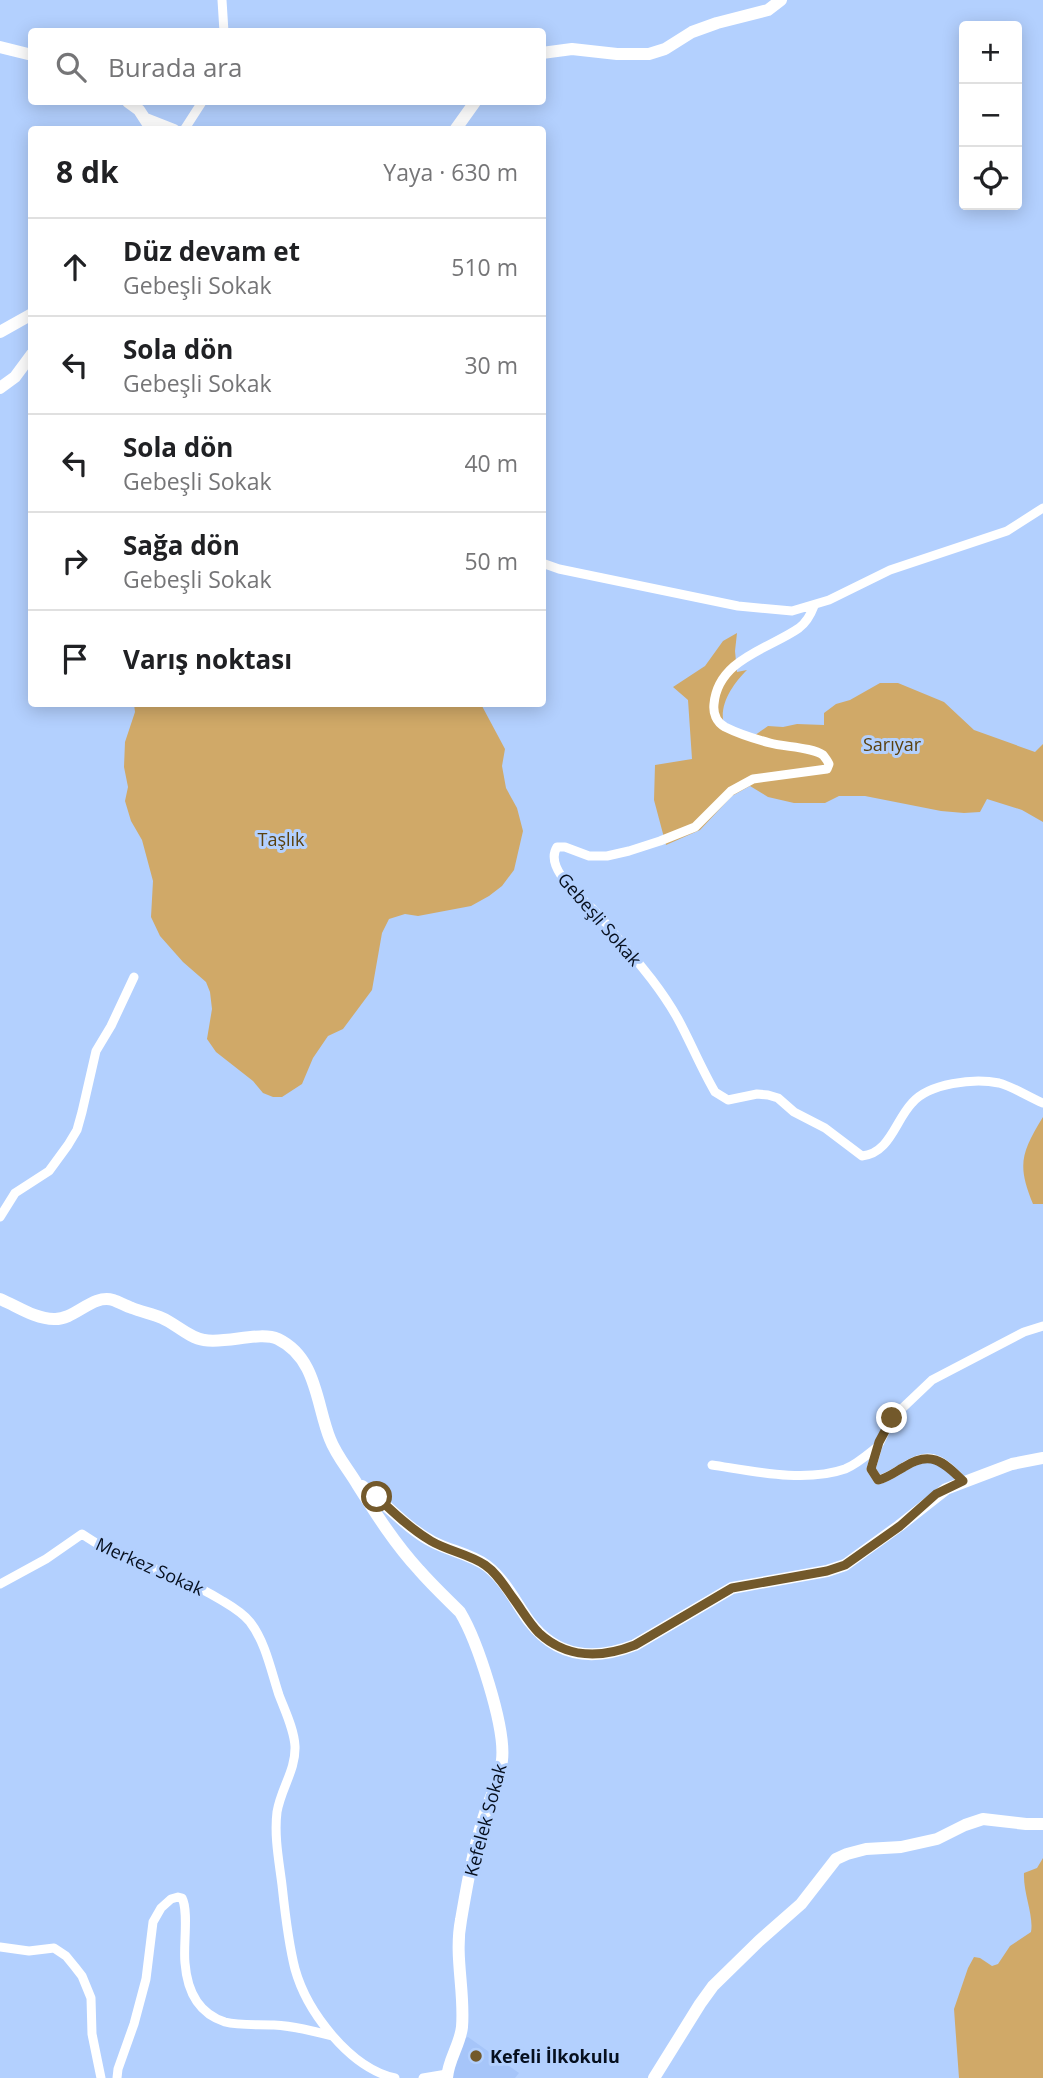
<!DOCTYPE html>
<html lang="tr">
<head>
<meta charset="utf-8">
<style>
	:root { --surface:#fff; --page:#f2f2f2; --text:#202124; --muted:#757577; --line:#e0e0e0 }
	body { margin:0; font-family:"Open Sans",sans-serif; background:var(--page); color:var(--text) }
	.controls { position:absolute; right:21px; top:21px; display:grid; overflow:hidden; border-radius:7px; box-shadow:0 4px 18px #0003 }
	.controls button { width:63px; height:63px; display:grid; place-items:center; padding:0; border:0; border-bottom:2px solid var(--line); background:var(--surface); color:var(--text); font:35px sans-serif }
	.stop { position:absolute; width:21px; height:21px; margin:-16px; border:5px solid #73592b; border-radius:50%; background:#fff }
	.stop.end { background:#73592b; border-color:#fff; box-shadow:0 2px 7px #0008 }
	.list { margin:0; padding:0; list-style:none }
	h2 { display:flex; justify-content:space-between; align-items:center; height:91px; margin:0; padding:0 28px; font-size:30px }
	h2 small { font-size:23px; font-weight:400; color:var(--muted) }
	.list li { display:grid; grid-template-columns:46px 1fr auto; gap:21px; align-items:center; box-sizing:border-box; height:98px; padding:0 28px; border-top:2px solid var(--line) }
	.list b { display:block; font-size:26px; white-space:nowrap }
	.list p { margin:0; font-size:23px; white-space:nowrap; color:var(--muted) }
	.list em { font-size:23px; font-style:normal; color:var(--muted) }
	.icon { flex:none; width:38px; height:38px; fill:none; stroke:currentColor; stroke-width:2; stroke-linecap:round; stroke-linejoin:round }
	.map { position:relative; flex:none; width:1043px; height:2078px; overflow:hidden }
	.search { position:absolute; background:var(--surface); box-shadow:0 4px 18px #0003; left:28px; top:28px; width:518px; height:77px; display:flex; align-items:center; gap:18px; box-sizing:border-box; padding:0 24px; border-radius:7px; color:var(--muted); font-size:26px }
	.panel { position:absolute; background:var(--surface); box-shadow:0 4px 18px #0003; left:28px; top:126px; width:518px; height:581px; border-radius:7px }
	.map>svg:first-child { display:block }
	.built { fill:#a6c5f9 }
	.green { fill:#d0a968 }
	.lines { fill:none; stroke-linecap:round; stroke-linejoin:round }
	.street { stroke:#fff; stroke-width:9 }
	.secondary { stroke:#fff; stroke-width:12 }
	.route { stroke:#73592b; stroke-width:9 }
	.poi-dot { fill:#73592b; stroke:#b3d0fe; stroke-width:2.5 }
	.labels { text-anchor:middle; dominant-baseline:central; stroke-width:6; stroke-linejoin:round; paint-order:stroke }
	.park-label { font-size:18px; fill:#5a400e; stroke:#b3d0fe }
	.street-label { font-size:18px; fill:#060f1e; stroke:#b3d0fe }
	.poi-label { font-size:18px; font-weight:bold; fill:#060f1e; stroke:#b3d0fe; text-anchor:start }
</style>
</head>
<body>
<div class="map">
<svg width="1043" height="2078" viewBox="0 0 1043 2078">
	<rect width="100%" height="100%" fill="#b3d0fe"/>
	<path class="built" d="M 468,2037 L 519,2073 L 515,2078 L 450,2078 L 463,2039 Z"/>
	<path class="green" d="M 737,633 L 735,651 L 737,672 L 747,670 C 732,685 717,707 725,728 L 751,738 L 768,726 L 783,727 L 797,724 L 824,725 L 824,713 L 836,704 L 850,700 L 880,683 L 898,683 L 944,702 L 974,730 L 1035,752 L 1043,744 L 1043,822 L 1022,810 L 987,799 L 980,812 L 964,813 L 941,811 L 865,796 L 839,796 L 825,803 L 794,803 L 768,797 L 750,786 L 732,796 L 700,830 L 666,845 L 654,800 L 655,765 L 692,759 L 688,700 L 673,687 L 705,666 L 723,641 Z
		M 134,704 L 479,704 L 482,706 L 505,749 L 502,766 L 506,788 L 517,808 L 523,831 L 514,870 L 502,886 L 489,896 L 471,906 L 418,916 L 405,914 L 389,919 L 382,933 L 372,990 L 343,1029 L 328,1036 L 313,1058 L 302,1084 L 282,1097 L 273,1097 L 263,1093 L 253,1081 L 216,1052 L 207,1039 L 212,1009 L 210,992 L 206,982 L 183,962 L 160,936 L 151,917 L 153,881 L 142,840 L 131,821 L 125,801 L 128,787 L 124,767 L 125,742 L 135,712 Z
		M 1043,1117 L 1043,1204 L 1033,1204 C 1017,1165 1021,1153 1043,1117 Z
		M 1043,1858 L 1043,2078 L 959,2078 L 954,2009 L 968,1968 L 974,1957 L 980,1958 L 992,1966 L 998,1964 L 1010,1946 L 1031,1932 C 1034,1915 1023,1893 1024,1873 L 1037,1868 Z"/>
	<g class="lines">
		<path class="street" d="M 222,0 L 224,32
			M 184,130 L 202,102
			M 542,563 L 559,569 L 738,606 L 792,611 L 829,600 L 890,570 L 1007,531 L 1043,508
			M 814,606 C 811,614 807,622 799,628 C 769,649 718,659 714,704 C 713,713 716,722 725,727 C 739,734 755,739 770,743 C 784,747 812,747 823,755 C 824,756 829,763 829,764 L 827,769 L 753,779 L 731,791 L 695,827 L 660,841 L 629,851 L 607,856 L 589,856 L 565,847 L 557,847 C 542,871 590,903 603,920 C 629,952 658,983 678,1019 C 691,1043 701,1068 715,1092 L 728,1100 L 757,1094 L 768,1095 L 778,1098 L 794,1112 L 825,1128 L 862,1156 C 890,1153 895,1121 912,1103 C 929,1083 974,1078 999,1083 C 1014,1087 1028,1097 1043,1103
			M 0,1217 L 15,1193 L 49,1171 L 68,1145 L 77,1130 L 82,1112 L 96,1051 L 111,1026 L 134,977
			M 712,1465 C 752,1471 805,1483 845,1469 C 857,1464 867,1455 877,1447
			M 963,1481 C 939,1456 929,1450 899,1470 C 892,1474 886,1478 878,1480 L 871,1469 L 878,1446 L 892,1418 L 932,1380 L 1024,1332 L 1043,1326
			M 0,1584 L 46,1559 L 82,1534 C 94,1542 106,1550 119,1555 C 155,1569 187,1579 221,1600 C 231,1606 242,1612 250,1622 C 266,1643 271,1671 279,1695 C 285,1711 294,1729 295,1746 C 296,1770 281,1788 277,1812 C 274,1836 279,1861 282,1885 C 285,1913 288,1942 295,1969 C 307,2012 350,2068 395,2078
			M 0,1947 L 29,1951 L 54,1948 L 66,1956 L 75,1967 L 82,1976 L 91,1998 L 92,2034 L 101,2078
			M 117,2078 L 118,2069 L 134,2024 L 146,1979 L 153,1922 L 161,1908 L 171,1899 L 178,1897 L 182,1898 C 189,1911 183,1946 185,1963 C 187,1989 197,2013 225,2022 C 240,2026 258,2024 274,2025 C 294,2026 313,2031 332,2036
			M 423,2078 L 447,2074"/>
		<path class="secondary" d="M 0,47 L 32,55
			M 542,53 L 572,49 L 617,54 L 649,54 L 665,49 L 692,32 L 717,23 L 768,10 L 781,0
			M 128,102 L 139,110 L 152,130
			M 146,119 L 174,130
			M 455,130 L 475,102
			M 0,332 L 32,314
			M 0,388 L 15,377 L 32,354
			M 0,1299 C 17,1306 35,1319 54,1319 C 75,1320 92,1294 113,1300 C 119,1302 126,1306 132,1308 C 142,1312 153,1314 162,1318 C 176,1324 189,1338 204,1340 C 226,1344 260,1331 278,1339 C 317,1358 316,1404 330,1439 C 336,1455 348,1469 357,1484 C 376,1514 395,1544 419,1570 C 432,1585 446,1598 460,1612 C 477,1640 506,1727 502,1760 C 500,1779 490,1797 484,1816 C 473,1850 467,1885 461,1920 C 454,1956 465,1991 462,2027 C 460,2045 448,2060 447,2078
			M 362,1486 C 386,1503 406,1528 433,1542 C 450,1551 471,1554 487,1566 C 505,1580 516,1603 529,1621 C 557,1658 594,1661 635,1645 L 732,1588 L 827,1571 L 845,1565 L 899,1526 L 946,1489 L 1012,1464 L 1043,1458
			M 654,2078 L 700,2004 L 713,1986 L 759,1941 L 801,1904 L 836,1859 L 847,1854 L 866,1849 L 901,1847 L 937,1839 L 965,1825 L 983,1819 L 1026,1824 L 1043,1824"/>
	</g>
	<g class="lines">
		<path class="route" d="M 377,1497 C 394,1513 411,1529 431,1541 C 448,1551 469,1554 485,1565 C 497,1573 505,1587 513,1598 C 522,1610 529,1623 539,1633 C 567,1659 602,1658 635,1645 L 732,1588 L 827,1571 L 845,1565 L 900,1526 L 936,1494 L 963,1481 C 943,1461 930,1450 904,1467 C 895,1472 888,1478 878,1480 L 871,1469 L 879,1442 L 892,1418"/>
	</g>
	<circle class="poi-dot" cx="476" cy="2056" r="7"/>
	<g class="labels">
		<g class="park-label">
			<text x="892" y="744">Sarıyar</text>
			<text x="281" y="839">Taşlık</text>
		</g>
		<g class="street-label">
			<text transform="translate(600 919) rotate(49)">Gebeşli Sokak</text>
			<text transform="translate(150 1566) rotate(24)">Merkez Sokak</text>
			<text transform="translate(485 1820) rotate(-75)">Kefelek Sokak</text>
		</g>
		<g class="poi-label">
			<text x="490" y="2056">Kefeli İlkokulu</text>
		</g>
	</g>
</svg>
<div class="controls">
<button>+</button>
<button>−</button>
<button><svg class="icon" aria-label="locate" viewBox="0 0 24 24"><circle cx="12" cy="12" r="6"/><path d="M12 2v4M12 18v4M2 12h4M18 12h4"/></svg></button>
</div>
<div class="stop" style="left:377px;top:1497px"></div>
<div class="stop end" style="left:892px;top:1418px"></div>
<div class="search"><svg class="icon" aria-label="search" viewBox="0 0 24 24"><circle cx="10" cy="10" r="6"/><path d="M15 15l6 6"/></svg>Burada ara</div>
<section class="panel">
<h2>8 dk<small>Yaya · 630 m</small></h2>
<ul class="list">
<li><svg class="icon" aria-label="ahead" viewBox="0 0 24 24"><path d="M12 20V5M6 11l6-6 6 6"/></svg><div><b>Düz devam et</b><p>Gebeşli Sokak</p></div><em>510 m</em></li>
<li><svg class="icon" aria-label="left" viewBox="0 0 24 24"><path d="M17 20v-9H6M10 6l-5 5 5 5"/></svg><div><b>Sola dön</b><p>Gebeşli Sokak</p></div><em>30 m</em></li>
<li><svg class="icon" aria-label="left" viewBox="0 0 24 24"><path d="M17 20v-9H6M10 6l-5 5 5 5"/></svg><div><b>Sola dön</b><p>Gebeşli Sokak</p></div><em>40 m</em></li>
<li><svg class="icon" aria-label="right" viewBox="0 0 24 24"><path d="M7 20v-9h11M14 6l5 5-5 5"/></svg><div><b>Sağa dön</b><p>Gebeşli Sokak</p></div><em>50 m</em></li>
<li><svg class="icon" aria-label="arrive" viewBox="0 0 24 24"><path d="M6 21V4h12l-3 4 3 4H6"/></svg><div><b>Varış noktası</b></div></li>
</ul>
</section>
</div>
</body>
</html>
